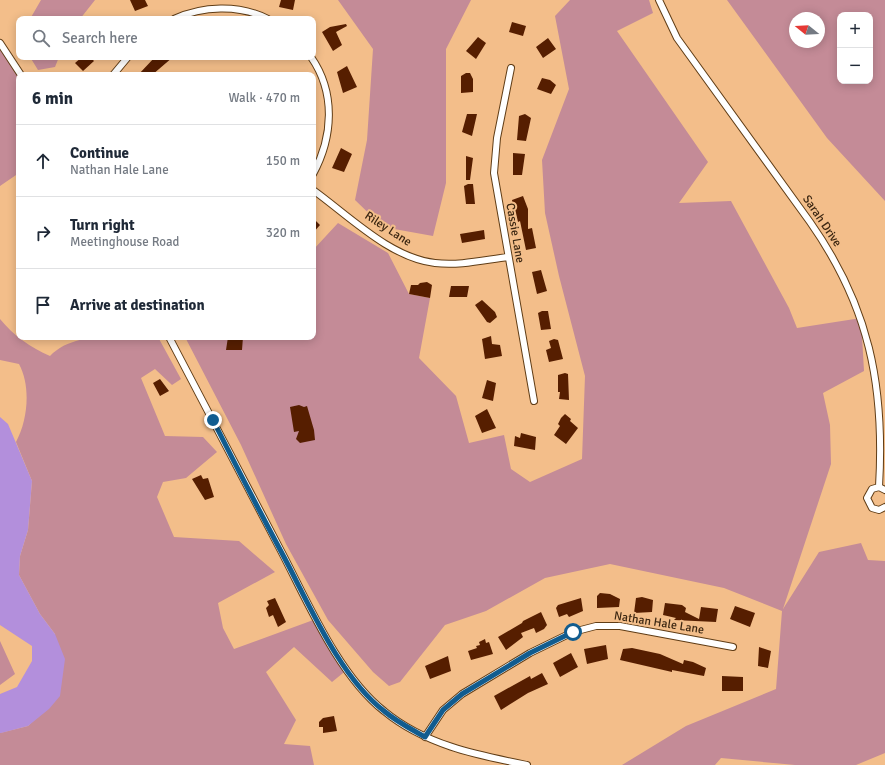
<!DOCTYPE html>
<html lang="en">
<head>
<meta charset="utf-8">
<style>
	:root { --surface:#fff; --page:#f6f6f7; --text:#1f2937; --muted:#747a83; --line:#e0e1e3 }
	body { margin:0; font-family:Signika,sans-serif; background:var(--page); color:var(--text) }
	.controls { position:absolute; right:12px; top:12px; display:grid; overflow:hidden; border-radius:8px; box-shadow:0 2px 10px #0003 }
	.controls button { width:36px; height:36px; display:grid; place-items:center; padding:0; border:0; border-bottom:1px solid var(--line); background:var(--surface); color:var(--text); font:20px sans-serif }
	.compass { position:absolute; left:789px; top:12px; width:36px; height:36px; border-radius:50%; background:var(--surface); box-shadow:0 2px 10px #0003; rotate:288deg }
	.stop { position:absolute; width:12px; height:12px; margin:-9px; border:3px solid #115c8f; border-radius:50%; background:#fff }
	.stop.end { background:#115c8f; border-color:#fff; box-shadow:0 1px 4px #0008 }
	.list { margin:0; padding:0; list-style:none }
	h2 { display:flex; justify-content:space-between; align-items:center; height:52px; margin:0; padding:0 16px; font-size:17px }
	h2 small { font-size:13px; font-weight:400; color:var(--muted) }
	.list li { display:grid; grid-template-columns:26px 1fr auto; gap:12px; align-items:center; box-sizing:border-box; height:72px; padding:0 16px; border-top:1px solid var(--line) }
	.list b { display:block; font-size:15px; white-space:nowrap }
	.list p { margin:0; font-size:13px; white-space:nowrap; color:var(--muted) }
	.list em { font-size:13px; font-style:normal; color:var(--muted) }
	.icon { flex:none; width:22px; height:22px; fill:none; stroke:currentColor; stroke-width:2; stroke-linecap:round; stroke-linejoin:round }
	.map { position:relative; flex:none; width:885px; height:765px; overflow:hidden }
	.search { position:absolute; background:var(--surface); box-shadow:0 2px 10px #0003; left:16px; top:16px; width:300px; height:44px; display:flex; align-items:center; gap:10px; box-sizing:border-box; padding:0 14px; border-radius:8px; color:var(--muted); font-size:15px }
	.panel { position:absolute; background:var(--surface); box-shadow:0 2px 10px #0003; left:16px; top:72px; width:300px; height:268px; border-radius:8px }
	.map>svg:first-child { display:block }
	.green { fill:#c48b97; fill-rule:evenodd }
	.water { fill:#b38fdc }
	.building { fill:#561e00 }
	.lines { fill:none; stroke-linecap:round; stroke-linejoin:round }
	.street-casing { stroke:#603d16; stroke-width:8 }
	.street { stroke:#fff; stroke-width:6 }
	.route { stroke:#115c8f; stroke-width:5 }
	.labels { text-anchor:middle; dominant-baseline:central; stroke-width:4; stroke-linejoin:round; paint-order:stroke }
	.street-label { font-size:12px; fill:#3b2611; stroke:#f3be8a }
</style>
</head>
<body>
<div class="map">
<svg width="885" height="765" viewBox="0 0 885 765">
	<rect width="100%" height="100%" fill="#f3be8a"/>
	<path class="green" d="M 41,0 L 95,0 L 80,19 L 30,19 Z
		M 338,0 L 471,0 L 446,49 L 446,183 L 433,236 L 383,227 L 355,200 L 367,140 L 373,49 Z
		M 570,0 L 649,0 L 653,13 L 617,31 L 708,162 L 679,203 L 731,201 L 789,308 L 797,328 L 861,318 L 864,371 L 823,393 L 830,425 L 831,464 L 783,609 L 819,552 L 861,543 L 868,560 L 885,561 L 885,753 L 856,765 L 795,765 L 721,758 L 715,765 L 622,765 L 686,726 L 776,689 L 782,611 L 724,588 L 610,564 L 545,578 L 486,611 L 445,625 L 400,682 L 389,686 L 373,672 L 328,620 L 286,544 L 241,445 L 185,337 L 313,337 L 313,250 L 338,223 L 388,253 L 409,294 L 430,298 L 419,358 L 456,396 L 469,443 L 504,435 L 511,469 L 530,482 L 582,459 L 585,376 L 559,276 L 545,213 L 542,160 L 569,89 L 555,16 Z
		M 727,0 L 885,0 L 885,201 L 827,138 ZM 840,15 L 870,15 L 870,81 L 840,81 ZM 795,18 L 819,18 L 819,42 L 795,42 Z
		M 0,48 L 19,78 L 19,173 L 0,186 Z
		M 30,57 L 59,57 L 55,67 L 38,70 Z
		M 0,319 C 13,335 31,348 50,356 C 74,330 125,337 158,337 L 181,379 L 172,385 L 155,369 L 141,378 L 165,436 L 203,437 L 217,452 L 186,478 L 163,482 L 157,497 L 174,537 L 239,541 L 275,572 L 218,603 L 223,628 L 234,649 L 316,619 L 348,669 L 332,682 L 294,647 L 266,672 L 296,720 L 284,744 L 310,746 L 314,765 L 0,765 L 0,733 L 28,726 L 54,702 L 55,634 L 40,614 L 19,575 L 20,556 L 28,530 L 32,481 L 16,442 C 28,420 31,386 19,364 L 0,360 Z
		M 0,641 L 15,674 L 0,685 Z"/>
	<path class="water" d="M 0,417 L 8,424 L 32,481 L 28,530 L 20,556 L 19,575 L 40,614 L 55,634 L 65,659 L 60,696 L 49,709 L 28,726 L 1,733 L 0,733 L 0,694 L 17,687 L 32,661 L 32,646 L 0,625 Z"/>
	<path class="building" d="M 130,0 L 145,0 L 148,6 L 135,11 Z
		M 281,0 L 295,0 L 293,10 L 279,7 Z
		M 512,22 L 526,26 L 523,36 L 509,32 Z
		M 346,24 L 347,26 L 336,32 L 342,45 L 333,51 L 322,32 L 330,27 Z
		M 478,37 L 486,43 L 476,59 L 466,51 Z
		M 548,38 L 556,49 L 543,58 L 536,47 Z
		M 82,57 L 90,57 L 94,61 L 83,71 L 75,63 Z
		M 155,57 L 173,57 L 152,75 L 138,75 Z
		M 347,66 L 357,87 L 343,93 L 337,72 Z
		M 466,73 L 470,73 L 473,79 L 473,92 L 461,93 L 461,76 Z
		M 542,78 L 550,80 L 556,85 L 551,94 L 537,89 Z
		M 467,114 L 477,114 L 472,136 L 462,132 Z
		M 525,114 L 531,118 L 526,141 L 517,140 L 519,116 Z
		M 341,148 L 352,154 L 344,172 L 332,168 Z
		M 513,153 L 525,154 L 522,175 L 513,175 Z
		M 466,156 L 473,158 L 470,180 L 466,180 Z
		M 468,184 L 473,184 L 475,204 L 466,204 L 464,186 Z
		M 523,196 L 528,209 L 528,229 L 532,228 L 536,248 L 526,250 L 520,221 L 518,222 L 516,213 L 514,213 L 512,200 Z
		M 313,218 L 320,225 L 313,233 Z
		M 484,230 L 485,239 L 462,243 L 460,234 Z
		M 541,270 L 547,291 L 537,294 L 532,272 Z
		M 427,282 L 432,285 L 430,298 L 409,294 L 411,285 L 418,285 L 420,283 Z
		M 451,286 L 469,286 L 467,297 L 449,297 Z
		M 482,300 L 495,312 L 497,317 L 490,323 L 487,322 L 475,305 Z
		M 542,311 L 548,311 L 551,329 L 541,330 L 538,313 Z
		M 491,336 L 492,344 L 500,345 L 502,356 L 485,359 L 482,339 Z
		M 228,337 L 243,337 L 242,350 L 226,350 Z
		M 554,339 L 558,340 L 563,359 L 549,362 L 546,350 L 551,348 L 549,341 Z
		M 565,373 L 568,374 L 569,400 L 559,399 L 560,392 L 558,392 L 558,375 Z
		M 160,379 L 169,391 L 160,396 L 153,383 Z
		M 487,380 L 496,383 L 493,401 L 482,398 Z
		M 299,405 L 304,407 L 307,406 L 314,430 L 315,440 L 300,443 L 296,439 L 299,431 L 294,432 L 290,407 Z
		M 487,409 L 496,428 L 482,433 L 475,416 Z
		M 565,414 L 571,419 L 570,421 L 578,428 L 566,444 L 554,435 L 560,426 L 558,424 L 561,418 Z
		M 521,433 L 536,437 L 535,450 L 514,446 L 515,436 L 520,438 Z
		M 201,475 L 203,479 L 208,478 L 214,497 L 205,500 L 192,479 Z
		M 600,593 L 610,594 L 620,599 L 619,607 L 597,608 L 597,596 Z
		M 642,597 L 653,600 L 652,612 L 634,613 L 636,598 Z
		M 275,598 L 286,622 L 278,627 L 273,615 L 269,617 L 266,608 L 269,605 L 267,601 Z
		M 581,598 L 583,611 L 569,617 L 567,614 L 559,617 L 556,608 L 558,605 Z
		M 665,603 L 682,605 L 686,608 L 685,612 L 699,619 L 701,607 L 718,609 L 716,622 L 674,620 L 676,618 L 663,615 Z
		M 735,606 L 755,613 L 750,627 L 730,619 Z
		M 541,612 L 547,625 L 544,629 L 536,633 L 534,628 L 521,633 L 523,637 L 506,650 L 498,637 L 522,623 L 523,621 Z
		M 485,639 L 486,643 L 489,642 L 493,654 L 471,660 L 468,651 L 477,648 L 476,646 L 480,645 L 479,642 Z
		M 606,645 L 608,659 L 587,664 L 584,649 Z
		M 759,647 L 771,651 L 768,668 L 758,666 Z
		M 632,648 L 660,654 L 683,664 L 684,660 L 693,662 L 706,668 L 704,676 L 672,670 L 672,672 L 620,660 L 623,649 Z
		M 571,653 L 578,667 L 560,677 L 553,663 Z
		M 448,656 L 451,671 L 430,679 L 425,666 Z
		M 542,673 L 548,684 L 528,693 L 501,710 L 494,696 L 530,676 L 531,679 Z
		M 722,676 L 743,677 L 743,691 L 722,691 Z
		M 334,716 L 337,731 L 323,733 L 323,727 L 319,727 L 319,722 L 323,718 Z"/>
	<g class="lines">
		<defs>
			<path id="street" d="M 659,0 L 677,38 L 810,222 C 869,306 885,385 879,487
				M 174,19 C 202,6 239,4 268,19
				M 0,43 L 21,75
				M 311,57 C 336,93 333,137 313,174
				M 511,68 L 497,138 L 494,173 L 534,401
				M 113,75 L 128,57
				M 313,190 C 348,215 390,258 435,263 C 459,266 484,260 508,257
				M 169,337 C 206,408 243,478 280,549 C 307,600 338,675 384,711 C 425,745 477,755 527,765
				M 885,490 L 879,487 L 872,489 L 867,498 L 872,508 L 879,510 L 885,507
				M 425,737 L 443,710 L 462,694 L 530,653 L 573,632 L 596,626 L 620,626 L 733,647"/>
		</defs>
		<use href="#street" class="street-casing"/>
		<use href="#street" class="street"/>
	</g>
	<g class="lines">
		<path class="route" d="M 213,420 C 236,466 260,512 284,557 C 310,606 340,677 384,711 C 397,722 411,729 425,737 L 443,710 L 462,694 L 530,653 L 573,632"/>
	</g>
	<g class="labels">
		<g class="street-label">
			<text transform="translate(822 221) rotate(56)">Sarah Drive</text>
			<text transform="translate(388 229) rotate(33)">Riley Lane</text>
			<text transform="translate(515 233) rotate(80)">Cassie Lane</text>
			<text transform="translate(659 623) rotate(9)">Nathan Hale Lane</text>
		</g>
	</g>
</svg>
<div class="controls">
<button>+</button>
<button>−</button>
</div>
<svg class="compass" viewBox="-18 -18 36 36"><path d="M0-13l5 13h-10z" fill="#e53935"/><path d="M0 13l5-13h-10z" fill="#747a83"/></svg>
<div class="stop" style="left:573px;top:632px"></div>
<div class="stop end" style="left:213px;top:420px"></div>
<div class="search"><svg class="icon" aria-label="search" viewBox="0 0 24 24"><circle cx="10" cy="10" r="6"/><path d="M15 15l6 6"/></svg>Search here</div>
<section class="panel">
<h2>6 min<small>Walk · 470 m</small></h2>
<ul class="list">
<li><svg class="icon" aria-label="ahead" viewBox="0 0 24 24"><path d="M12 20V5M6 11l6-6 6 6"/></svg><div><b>Continue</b><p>Nathan Hale Lane</p></div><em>150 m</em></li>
<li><svg class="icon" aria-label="right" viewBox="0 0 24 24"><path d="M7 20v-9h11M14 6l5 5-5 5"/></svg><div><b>Turn right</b><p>Meetinghouse Road</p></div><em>320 m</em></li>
<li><svg class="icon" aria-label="arrive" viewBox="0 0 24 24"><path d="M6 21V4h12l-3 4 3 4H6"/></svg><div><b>Arrive at destination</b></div></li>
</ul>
</section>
</div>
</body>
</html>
